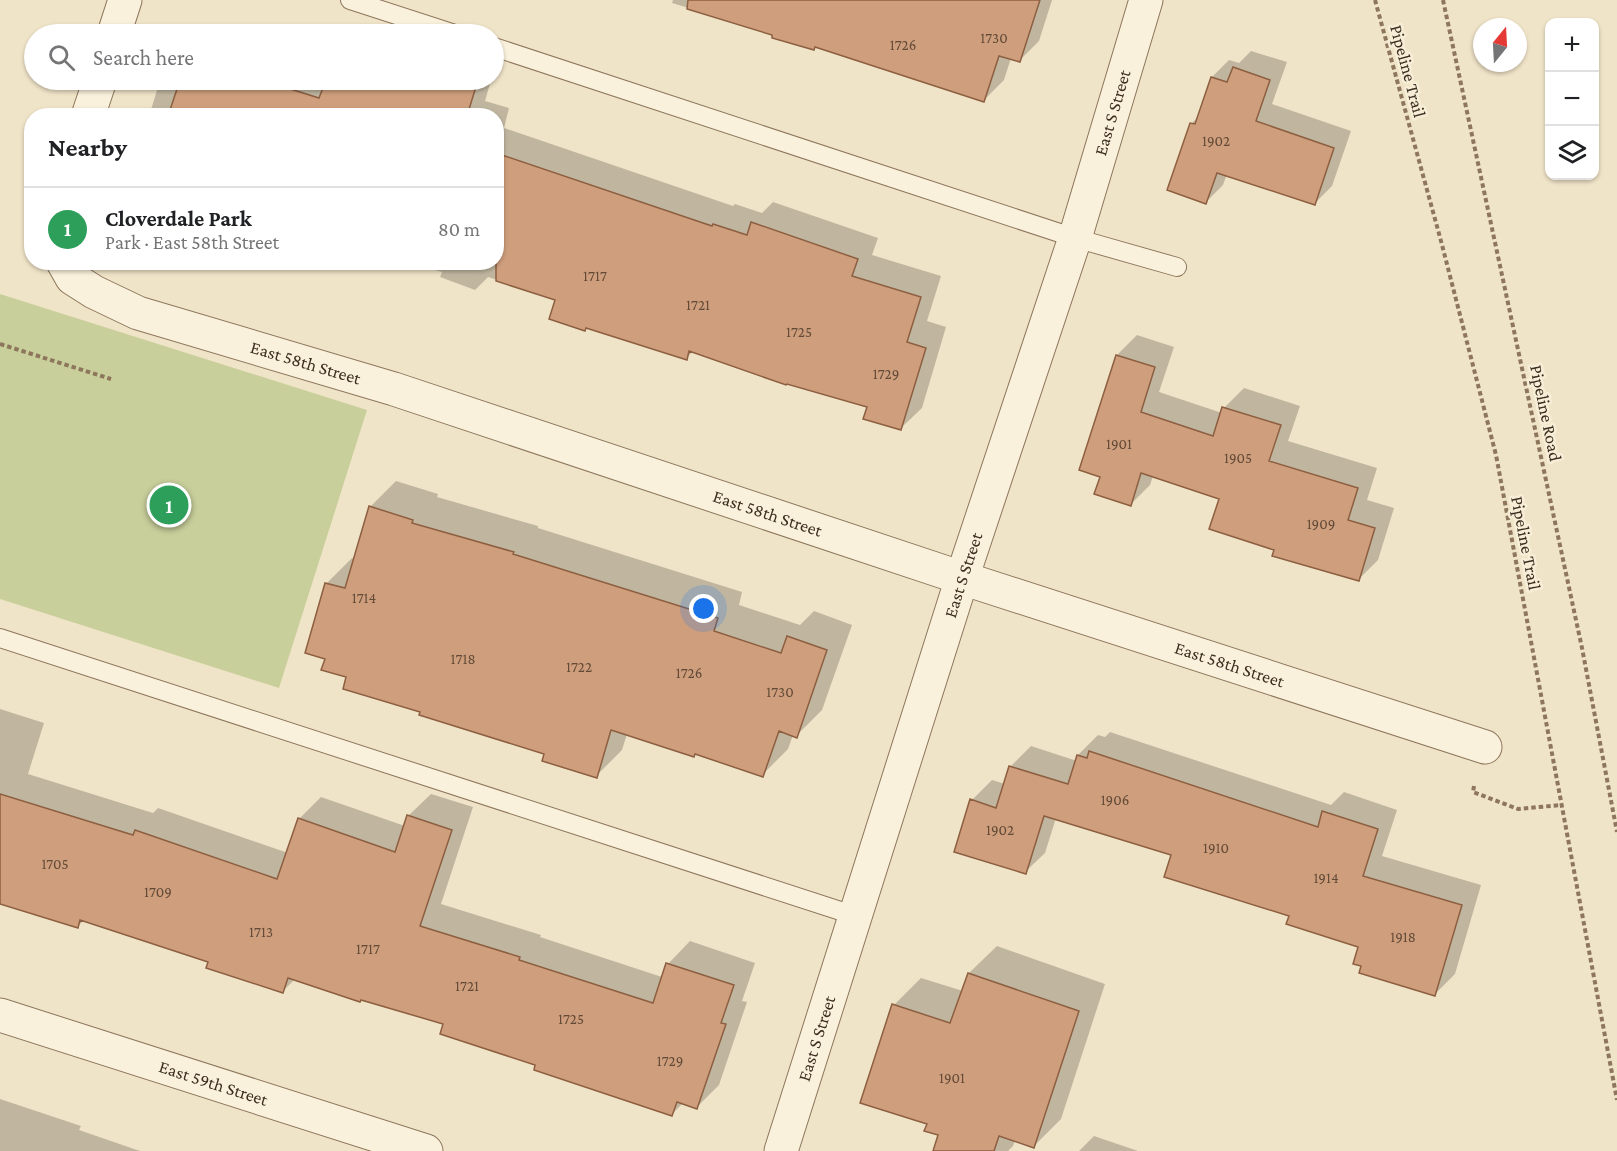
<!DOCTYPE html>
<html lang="en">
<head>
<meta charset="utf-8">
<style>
	:root { --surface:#fff; --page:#f6f6f6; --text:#202124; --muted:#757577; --line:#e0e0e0; --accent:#b45309 }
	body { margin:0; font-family:"Crimson Pro",serif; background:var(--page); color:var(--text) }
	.controls { position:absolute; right:18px; top:18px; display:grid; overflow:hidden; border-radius:12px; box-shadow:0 2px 4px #0004 }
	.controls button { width:54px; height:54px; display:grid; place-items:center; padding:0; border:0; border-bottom:2px solid var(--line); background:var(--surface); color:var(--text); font:30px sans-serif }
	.compass { position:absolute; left:1473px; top:18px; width:54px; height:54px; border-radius:50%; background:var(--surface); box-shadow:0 2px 4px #0004; rotate:18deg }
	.you { position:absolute; left:704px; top:609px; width:21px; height:21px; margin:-15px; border:4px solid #fff; border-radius:50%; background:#1a73e8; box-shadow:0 0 0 9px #1a73e833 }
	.badge { display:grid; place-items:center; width:39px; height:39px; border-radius:50%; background:var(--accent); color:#fff; font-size:20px; font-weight:700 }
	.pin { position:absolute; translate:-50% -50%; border:3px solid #fff; box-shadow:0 2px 6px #0006 }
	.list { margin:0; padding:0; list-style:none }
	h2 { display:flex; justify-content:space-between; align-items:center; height:78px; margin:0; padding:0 24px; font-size:26px }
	h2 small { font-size:20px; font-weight:400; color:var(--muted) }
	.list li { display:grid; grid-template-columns:39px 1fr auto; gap:18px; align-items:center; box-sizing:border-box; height:84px; padding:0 24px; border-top:2px solid var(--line) }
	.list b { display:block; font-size:22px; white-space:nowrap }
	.list p { margin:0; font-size:20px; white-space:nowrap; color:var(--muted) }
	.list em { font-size:20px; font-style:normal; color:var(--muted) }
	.icon { flex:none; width:33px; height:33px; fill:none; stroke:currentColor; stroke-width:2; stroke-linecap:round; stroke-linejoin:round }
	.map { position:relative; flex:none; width:1617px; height:1151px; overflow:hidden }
	.search { position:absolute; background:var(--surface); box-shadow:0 2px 4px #0004; left:24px; top:24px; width:480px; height:66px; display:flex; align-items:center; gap:15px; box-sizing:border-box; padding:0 21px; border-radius:33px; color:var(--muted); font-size:22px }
	.panel { position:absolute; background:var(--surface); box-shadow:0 2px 4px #0004; left:24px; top:108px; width:480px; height:162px; border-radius:24px }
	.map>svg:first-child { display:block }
	.green { fill:#c9cf9b }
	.shadow { fill:#0003 }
	.building { fill:#cf9f7d; stroke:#8d5f41; stroke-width:1.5 }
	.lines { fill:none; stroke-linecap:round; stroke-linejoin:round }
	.service-casing { stroke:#8d765c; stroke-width:20 }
	.minor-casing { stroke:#8d765c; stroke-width:35 }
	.path { stroke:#8d765c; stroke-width:4; stroke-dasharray:4.5 3; stroke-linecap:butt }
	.service { stroke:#faf1dc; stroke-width:18 }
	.minor { stroke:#faf1dc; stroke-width:33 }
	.labels { text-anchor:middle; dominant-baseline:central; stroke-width:5; stroke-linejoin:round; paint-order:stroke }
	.number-label { font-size:15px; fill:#624a37 }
	.street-label { font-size:18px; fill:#3d2e20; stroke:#f7eed8 }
</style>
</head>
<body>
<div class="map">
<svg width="1617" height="1151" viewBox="0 0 1617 1151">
	<rect width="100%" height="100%" fill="#f0e4c8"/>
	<path class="green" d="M 0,294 L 367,410 L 279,688 L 0,599 Z"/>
	<path class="shadow" d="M 673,0 L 1052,0 L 1039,41 L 1019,61 L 1011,58 L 1004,80 L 984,100 L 816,46 L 672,3 Z
		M 212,29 L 230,34 L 206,34 Z
		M 494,49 L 500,51 L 494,73 Z
		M 1251,51 L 1287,62 L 1272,104 L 1351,131 L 1332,186 L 1315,203 L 1227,174 L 1223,185 L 1206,202 L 1191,124 L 1199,116 L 1212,77 L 1229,60 L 1239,63 Z
		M 165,80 L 491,80 L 485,101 L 509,108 L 504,128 L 733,206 L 735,204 L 762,213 L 773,202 L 878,238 L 872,255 L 941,276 L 927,321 L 946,327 L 922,408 L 901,428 L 869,406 L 693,351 L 686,359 L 557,299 L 488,277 L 475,290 L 440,277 L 442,272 L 407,262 L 496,262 L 496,116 L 149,116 L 158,87 Z
		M 1137,335 L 1174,347 L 1159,392 L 1222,413 L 1224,408 L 1244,388 L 1300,406 L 1288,441 L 1377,468 L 1367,500 L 1394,508 L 1378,560 L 1358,580 L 1221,498 L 1153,476 L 1150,485 L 1130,505 L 1102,476 L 1081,469 L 1117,355 Z
		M 396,481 L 438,494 L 437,497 L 538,526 L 538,528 L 742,592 L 739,605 L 800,625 L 814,611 L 852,625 L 822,710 L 796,736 L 793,735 L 788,749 L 762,775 L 697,753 L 694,756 L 627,734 L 622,750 L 596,776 L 546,753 L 422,711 L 348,676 L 326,658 L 326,584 L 352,558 L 355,559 L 370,507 Z
		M 0,709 L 44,723 L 28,774 L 153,813 L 158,808 L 288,853 L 299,819 L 321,797 L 405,826 L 408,816 L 431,794 L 473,807 L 441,904 L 541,935 L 540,937 L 662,977 L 668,964 L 690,941 L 755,963 L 742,1001 L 747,1002 L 719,1085 L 697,1107 L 683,1103 L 672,1114 L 537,1064 L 445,1023 L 295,979 L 282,992 L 210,961 L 84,920 L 77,927 L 0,893 Z
		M 1110,732 L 1331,805 L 1344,792 L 1397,810 L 1382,856 L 1481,885 L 1455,974 L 1435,994 L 1363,966 L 1359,946 L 1291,915 L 1173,854 L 1056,818 L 1045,853 L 1025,872 L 972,800 L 992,780 L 1005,784 L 1011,766 L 1031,746 L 1077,761 L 1078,755 L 1098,735 L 1105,737 Z
		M 997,946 L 1105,984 L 1061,1119 L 1034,1146 L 1015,1140 L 1013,1146 L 1008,1151 L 935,1151 L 940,1134 L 928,1123 L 894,1005 L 921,978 L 963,991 L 969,973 Z
		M 0,1099 L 81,1126 L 79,1130 L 140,1151 L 0,1151 Z
		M 1094,1136 L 1138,1151 L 1079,1151 Z"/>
	<path class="building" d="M 688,0 L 1040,0 L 1020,62 L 999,56 L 984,102 L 815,47 L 814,50 L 772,38 L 772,35 L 687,9 Z
		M 1233,67 L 1270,80 L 1256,121 L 1334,148 L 1315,205 L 1217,173 L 1206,204 L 1167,190 L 1190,123 L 1195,124 L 1211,77 L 1227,82 Z
		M 180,80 L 262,80 L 319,98 L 326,80 L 478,80 L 467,116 L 168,116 Z
		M 496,153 L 712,226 L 713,224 L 747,235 L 751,222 L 858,259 L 852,276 L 921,297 L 907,342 L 926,348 L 901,430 L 863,419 L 867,407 L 787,384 L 786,385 L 689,351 L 687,360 L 586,328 L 585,331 L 549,319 L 555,300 L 496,281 Z
		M 1116,355 L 1155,367 L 1141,412 L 1213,436 L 1222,407 L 1281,425 L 1269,461 L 1358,488 L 1348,520 L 1375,528 L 1359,581 L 1272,556 L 1274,550 L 1209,529 L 1219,499 L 1141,473 L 1131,506 L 1094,494 L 1100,477 L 1079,470 Z
		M 369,506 L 413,520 L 412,523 L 514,552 L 513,554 L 718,618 L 714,631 L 781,653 L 787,636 L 827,650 L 797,738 L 779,731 L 763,777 L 695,754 L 694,757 L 611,730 L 597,778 L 542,761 L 544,754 L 419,715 L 420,712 L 343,689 L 346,677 L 321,670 L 325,659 L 305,653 L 325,583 L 345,588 Z
		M 1089,751 L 1318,827 L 1322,811 L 1378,829 L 1363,876 L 1462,905 L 1435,996 L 1359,973 L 1361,966 L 1353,964 L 1358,947 L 1286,924 L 1289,916 L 1164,877 L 1171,855 L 1044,816 L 1026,874 L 954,852 L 970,799 L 996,808 L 1009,766 L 1068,784 L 1077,755 L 1087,758 Z
		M 0,794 L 133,835 L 135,830 L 277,879 L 298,818 L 395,852 L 407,815 L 452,830 L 420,926 L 520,957 L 519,960 L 653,1003 L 666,963 L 734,985 L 721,1023 L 726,1024 L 697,1109 L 677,1102 L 672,1116 L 534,1070 L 535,1065 L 440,1034 L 443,1024 L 361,1000 L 360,1002 L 288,978 L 283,993 L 206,968 L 208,962 L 80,920 L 78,928 L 0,904 Z
		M 968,973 L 1079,1011 L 1034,1148 L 999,1136 L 994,1151 L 933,1151 L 938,1135 L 924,1131 L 927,1124 L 860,1103 L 892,1004 L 950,1023 Z"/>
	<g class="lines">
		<defs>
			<path id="service" d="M 350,0 L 455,34
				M 494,47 L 1075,238 L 1177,267
				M 0,638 L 856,916"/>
			<g id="minor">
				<path d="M 114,34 L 125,0"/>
				<path d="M 88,116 L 100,80"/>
				<path id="s1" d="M 63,262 L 72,278 L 94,292 L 138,313 L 394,389 L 962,578 L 1485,747"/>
				<path id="s2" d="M 0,1015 L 426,1151"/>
				<path id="s3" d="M 781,1151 L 962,578 L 1075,238 L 1146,0"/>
			</g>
		</defs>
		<use href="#service" class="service-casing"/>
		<use href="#minor" class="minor-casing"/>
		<path class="path" d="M 1375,0 L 1441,241 L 1496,455 L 1617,1100
			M 1443,0 L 1582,648 L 1617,832
			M 0,344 L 111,379
			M 1474,786 L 1473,792 L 1518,809 L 1561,805"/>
		<use href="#service" class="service"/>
		<use href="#minor" class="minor"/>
	</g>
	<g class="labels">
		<g class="number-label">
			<text x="994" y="38">1730</text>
			<text x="903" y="45">1726</text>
			<text x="1216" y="141">1902</text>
			<text x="595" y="276">1717</text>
			<text x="698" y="305">1721</text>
			<text x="799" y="332">1725</text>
			<text x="886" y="374">1729</text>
			<text x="1119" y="444">1901</text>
			<text x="1238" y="458">1905</text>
			<text x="1321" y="524">1909</text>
			<text x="364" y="598">1714</text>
			<text x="463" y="659">1718</text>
			<text x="579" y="667">1722</text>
			<text x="689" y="673">1726</text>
			<text x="780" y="692">1730</text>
			<text x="1115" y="800">1906</text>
			<text x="1000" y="830">1902</text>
			<text x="1216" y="848">1910</text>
			<text x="55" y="864">1705</text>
			<text x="1326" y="878">1914</text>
			<text x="158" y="892">1709</text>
			<text x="261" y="932">1713</text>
			<text x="1403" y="937">1918</text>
			<text x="368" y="949">1717</text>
			<text x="467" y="986">1721</text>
			<text x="571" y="1019">1725</text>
			<text x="670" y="1061">1729</text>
			<text x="952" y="1078">1901</text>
		</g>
		<g class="street-label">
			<text transform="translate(1408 71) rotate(75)">Pipeline Trail</text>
			<text stroke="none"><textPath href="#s3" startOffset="1090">East S Street</textPath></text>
			<text stroke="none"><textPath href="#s1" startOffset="268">East 58th Street</textPath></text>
			<text transform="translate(1546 413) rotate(78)">Pipeline Road</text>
			<text stroke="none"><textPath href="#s1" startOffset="754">East 58th Street</textPath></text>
			<text transform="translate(1526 543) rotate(79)">Pipeline Trail</text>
			<text stroke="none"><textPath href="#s3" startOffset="604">East S Street</textPath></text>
			<text stroke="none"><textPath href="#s1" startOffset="1240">East 58th Street</textPath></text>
			<text stroke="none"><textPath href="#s3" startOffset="118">East S Street</textPath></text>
			<text stroke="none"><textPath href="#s2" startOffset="224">East 59th Street</textPath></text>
		</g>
	</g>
</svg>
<div class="controls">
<button>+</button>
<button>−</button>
<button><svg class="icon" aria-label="layers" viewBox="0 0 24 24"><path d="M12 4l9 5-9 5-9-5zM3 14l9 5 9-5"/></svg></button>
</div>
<svg class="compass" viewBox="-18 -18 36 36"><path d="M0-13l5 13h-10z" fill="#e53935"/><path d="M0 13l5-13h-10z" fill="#757577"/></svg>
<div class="you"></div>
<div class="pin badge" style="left:169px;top:505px;background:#2e9e5b">1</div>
<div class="search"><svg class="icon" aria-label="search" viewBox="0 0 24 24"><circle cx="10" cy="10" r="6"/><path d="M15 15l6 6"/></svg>Search here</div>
<section class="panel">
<h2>Nearby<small></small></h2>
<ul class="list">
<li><span class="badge" style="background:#2e9e5b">1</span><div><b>Cloverdale Park</b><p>Park · East 58th Street</p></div><em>80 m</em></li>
</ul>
</section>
</div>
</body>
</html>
